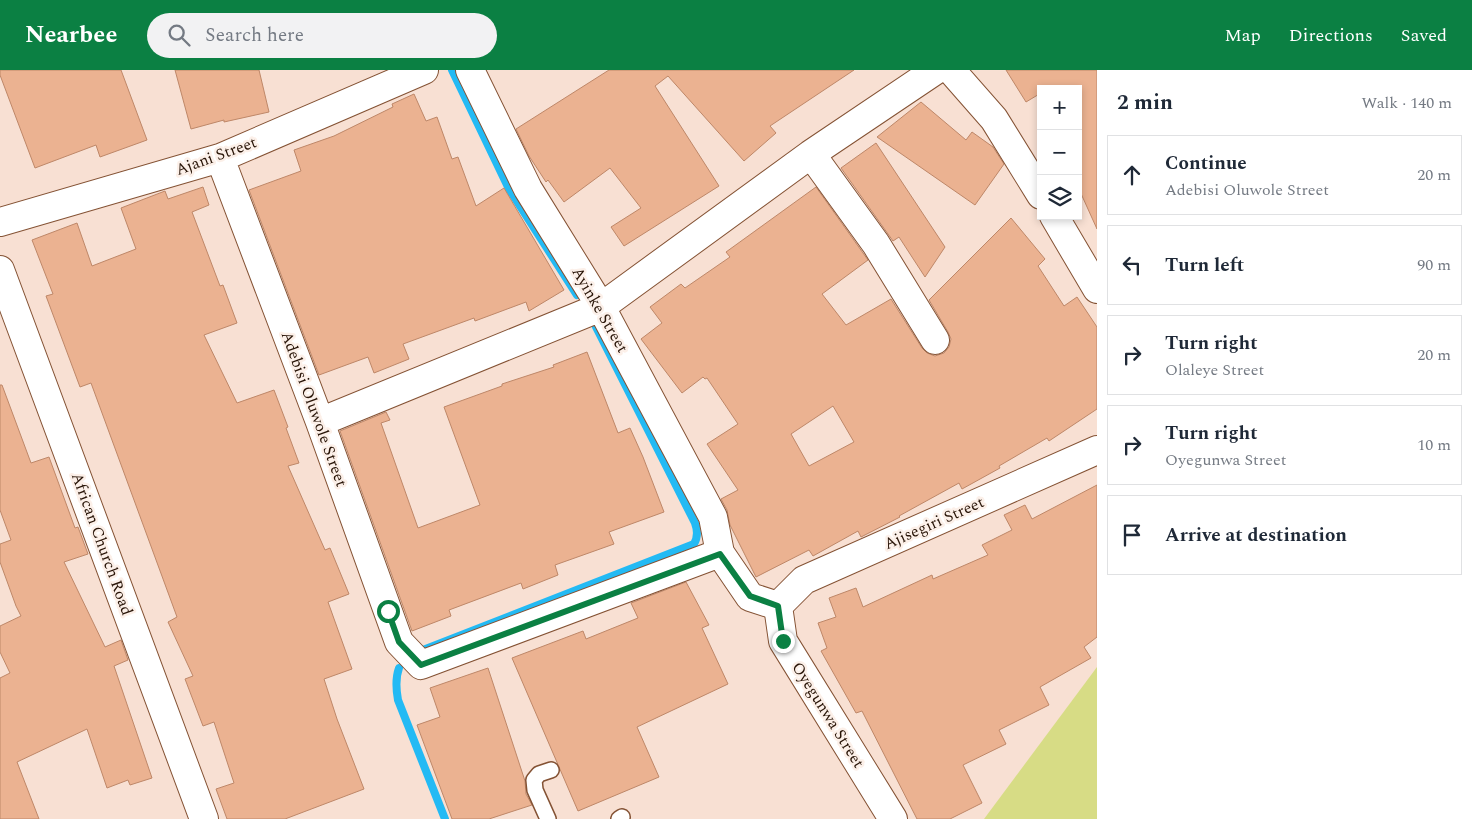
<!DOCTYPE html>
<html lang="en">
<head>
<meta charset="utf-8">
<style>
	:root { --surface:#fff; --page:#f2f2f3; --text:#1f2937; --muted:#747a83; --line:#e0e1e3; --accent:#0b8043 }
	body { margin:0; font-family:Spectral,serif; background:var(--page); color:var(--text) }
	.controls { position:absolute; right:15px; top:15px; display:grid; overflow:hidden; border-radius:0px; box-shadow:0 2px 8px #0003 }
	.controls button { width:45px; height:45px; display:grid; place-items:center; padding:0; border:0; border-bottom:1px solid var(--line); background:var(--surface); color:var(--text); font:25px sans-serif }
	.stop { position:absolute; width:15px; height:15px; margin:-11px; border:4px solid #0b8043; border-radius:50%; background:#fff }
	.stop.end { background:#0b8043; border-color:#fff; box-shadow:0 1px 5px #0008 }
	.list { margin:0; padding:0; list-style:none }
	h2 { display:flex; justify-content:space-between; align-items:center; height:65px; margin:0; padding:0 20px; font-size:21px }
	h2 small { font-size:16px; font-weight:400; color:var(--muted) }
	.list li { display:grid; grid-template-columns:32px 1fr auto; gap:15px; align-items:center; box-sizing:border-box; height:80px; margin:0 10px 10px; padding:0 10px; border:1px solid var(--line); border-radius:0px }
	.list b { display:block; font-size:19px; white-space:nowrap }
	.list p { margin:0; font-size:16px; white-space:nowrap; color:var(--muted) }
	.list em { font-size:16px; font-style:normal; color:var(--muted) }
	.icon { flex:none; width:28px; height:28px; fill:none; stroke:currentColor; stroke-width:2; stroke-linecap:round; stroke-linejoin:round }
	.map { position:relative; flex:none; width:1097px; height:749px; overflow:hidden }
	header { display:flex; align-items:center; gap:30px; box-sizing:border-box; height:70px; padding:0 25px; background:var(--accent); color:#fff }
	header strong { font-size:24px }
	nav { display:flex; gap:28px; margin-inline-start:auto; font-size:18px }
	.search { width:350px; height:45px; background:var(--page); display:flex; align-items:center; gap:12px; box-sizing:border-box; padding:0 18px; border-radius:28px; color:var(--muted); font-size:19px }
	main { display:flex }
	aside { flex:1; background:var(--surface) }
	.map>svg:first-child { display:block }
	.green { fill:#d7dc85 }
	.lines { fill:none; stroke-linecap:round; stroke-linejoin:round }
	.stream { stroke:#23baf4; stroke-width:8 }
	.building { fill:#ebb291; stroke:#be8768; fill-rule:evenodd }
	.service-casing { stroke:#845234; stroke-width:18 }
	.minor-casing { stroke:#845234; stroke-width:30 }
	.tertiary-casing { stroke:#845234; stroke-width:30 }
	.service { stroke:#fff; stroke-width:15 }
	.minor { stroke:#fff; stroke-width:28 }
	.tertiary { stroke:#fff; stroke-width:28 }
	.route { stroke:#0b8043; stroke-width:6 }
	.labels { text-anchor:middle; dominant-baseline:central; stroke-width:5; stroke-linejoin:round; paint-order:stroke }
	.street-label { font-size:16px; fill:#281407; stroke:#fcf0e9 }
</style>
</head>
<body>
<header>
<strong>Nearbee</strong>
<div class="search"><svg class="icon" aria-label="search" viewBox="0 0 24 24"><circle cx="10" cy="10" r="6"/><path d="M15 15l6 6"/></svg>Search here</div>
<nav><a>Map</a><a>Directions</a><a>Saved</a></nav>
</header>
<main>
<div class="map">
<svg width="1097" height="749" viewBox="0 0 1097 749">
	<rect width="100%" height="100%" fill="#f8e0d3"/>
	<path class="green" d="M 1097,597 L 1097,749 L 984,749 Z"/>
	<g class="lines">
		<path class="stream" d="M 452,0 L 509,119 L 577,225
			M 423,580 L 694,474 C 698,467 698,461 695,453 L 596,257
			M 399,598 C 395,609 396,619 398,630 L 445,749"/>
	</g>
	<path class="building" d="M 0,0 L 121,0 L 147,70 L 100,87 L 96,75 L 35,98 L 0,5 Z
		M 175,0 L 259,0 L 269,42 L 224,52 L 224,50 L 191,59 Z
		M 609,0 L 854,0 L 770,56 L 776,63 L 744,91 L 668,6 L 655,16 L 719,116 L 624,176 L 611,157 L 641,138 L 610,98 L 564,132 L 548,110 L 546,112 L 529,86 L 516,59 Z
		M 1006,0 L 1097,0 L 1097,159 L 1078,117 L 1078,19 L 1041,19 L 1041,23 L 1026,32 Z
		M 414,24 L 426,51 L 437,47 L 452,89 L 458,87 L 476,136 L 504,118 L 564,220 L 529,241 L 526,232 L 475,251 L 474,248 L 403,274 L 409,289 L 374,303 L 368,287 L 319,305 L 249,120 L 301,101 L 294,80 L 334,66 L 393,37 L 392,34 Z
		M 921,32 L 966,70 L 972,62 L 993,77 L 1004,94 L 975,135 L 877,67 Z
		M 876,73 L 945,177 L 925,207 L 899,167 L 893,171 L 841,98 Z
		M 203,117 L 209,135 L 192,142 L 220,216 L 223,215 L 237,253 L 204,265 L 237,333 L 274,320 L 288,357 L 286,358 L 299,393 L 288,396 L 325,480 L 330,478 L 349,524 L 328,532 L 352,599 L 324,609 L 337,649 L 364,719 L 285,749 L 227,749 L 216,719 L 234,713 L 214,652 L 203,656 L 185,609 L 193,606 L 168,552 L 177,547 L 91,313 L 80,317 L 46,226 L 53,224 L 32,170 L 77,153 L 92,196 L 136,179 L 121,138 L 165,121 L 168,129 Z
		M 816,117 L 868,190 L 822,224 L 846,255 L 891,229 L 922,278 L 927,283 L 935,286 L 944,283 L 949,277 L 951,269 L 948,262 L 929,230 L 1011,148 L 1045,189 L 1038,196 L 1064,236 L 1077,227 L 1097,257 L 1097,339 L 1049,371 L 1047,368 L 999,396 L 1000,398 L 962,419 L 959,413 L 899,446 L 900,447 L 861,467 L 858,461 L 813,486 L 809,480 L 756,507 L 730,455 L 727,440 L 721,429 L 738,420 L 707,374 L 738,354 L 707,308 L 705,309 L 703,307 L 682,323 L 641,269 L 662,253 L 650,237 L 681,214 L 685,218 L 730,187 L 726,182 ZM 833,336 L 854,372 L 809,396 L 791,364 Z
		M 587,282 L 618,363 L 630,358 L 643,387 L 664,442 L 609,462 L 614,474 L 555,495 L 558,505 L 523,519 L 521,513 L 449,540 L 451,546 L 412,561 L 340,361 L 386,342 L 390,350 L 381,353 L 418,458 L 480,435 L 444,337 L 502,316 L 502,314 L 554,297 L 553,295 Z
		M 0,315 L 2,315 L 31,393 L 49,387 L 75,458 L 78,457 L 88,484 L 64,492 L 105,577 L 121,570 L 128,590 L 114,596 L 152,708 L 130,715 L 128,710 L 107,718 L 87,659 L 17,692 L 39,749 L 0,749 L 0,608 L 10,603 L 0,582 L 0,556 L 21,546 L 16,536 L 0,492 L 0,474 L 11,470 L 0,440 Z
		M 1097,415 L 1097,567 L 1084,577 L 1091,588 L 1040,617 L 1049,635 L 999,660 L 1006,674 L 963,695 L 982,733 L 950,749 L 917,749 L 862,641 L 856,643 L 821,581 L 827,578 L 818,553 L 836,547 L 829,528 L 856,518 L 863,537 L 932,505 L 933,509 L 988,485 L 982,475 L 1012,460 L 1004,445 L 1025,435 L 1032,449 Z
		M 686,512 L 709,555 L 702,558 L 728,614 L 637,657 L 659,707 L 578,741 L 512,588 L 583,561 L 586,569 L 638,548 L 631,533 Z
		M 488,598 L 525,711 L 526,724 L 532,735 L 489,749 L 452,749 L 417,655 L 440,647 L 430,618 Z"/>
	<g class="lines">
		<defs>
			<path id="service" d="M 548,749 L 535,720 L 534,710 L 539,704 L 551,700
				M 619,749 L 622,747"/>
			<path id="minor" d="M 470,0 L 528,119 L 601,237 L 713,447 L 720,483 L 750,527 L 778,536
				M 951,0 L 994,49 L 1041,125
				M 811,84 L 876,174 L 935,270
				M 220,88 L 320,352 L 399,572 L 421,595 L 720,483
				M 1054,146 L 1097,219
				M 0,152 L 220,88 L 424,0
				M 0,200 L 204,749
				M 320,352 L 601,237 L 811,84 L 936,0"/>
			<path id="tertiary" d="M 893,749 L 783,571 L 778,536 L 804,510 L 1097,380"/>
		</defs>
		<use href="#service" class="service-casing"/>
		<use href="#minor" class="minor-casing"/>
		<use href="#tertiary" class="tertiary-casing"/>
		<use href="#service" class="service"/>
		<use href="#minor" class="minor"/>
		<use href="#tertiary" class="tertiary"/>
	</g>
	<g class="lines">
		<path class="route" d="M 388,541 L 399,572 L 421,595 L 720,484 L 750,526 L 778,536 L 783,571"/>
	</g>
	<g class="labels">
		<g class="street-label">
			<text transform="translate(216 86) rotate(-20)">Ajani Street</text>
			<text transform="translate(600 240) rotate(60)">Ayinke Street</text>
			<text transform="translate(314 339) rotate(70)">Adebisi Oluwole Street</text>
			<text transform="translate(934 453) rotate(-24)">Ajisegiri Street</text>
			<text transform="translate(102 474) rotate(70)">African Church Road</text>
			<text transform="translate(828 645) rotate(58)">Oyegunwa Street</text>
		</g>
	</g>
</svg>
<div class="controls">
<button>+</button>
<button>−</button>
<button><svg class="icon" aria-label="layers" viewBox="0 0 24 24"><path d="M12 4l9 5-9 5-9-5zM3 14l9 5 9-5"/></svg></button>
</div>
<div class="stop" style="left:388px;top:541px"></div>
<div class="stop end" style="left:783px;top:571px"></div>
</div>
<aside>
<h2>2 min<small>Walk · 140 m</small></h2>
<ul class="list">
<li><svg class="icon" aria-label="ahead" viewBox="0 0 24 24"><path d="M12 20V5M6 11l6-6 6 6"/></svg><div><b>Continue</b><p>Adebisi Oluwole Street</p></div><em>20 m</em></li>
<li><svg class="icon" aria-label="left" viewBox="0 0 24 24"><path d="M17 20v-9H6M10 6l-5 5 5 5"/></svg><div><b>Turn left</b></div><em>90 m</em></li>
<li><svg class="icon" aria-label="right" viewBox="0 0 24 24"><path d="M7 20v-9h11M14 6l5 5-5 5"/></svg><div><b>Turn right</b><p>Olaleye Street</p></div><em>20 m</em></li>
<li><svg class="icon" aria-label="right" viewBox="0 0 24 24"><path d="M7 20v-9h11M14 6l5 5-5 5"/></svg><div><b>Turn right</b><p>Oyegunwa Street</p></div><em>10 m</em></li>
<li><svg class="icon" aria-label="arrive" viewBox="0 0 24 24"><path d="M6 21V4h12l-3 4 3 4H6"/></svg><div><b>Arrive at destination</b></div></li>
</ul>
</aside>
</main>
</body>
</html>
